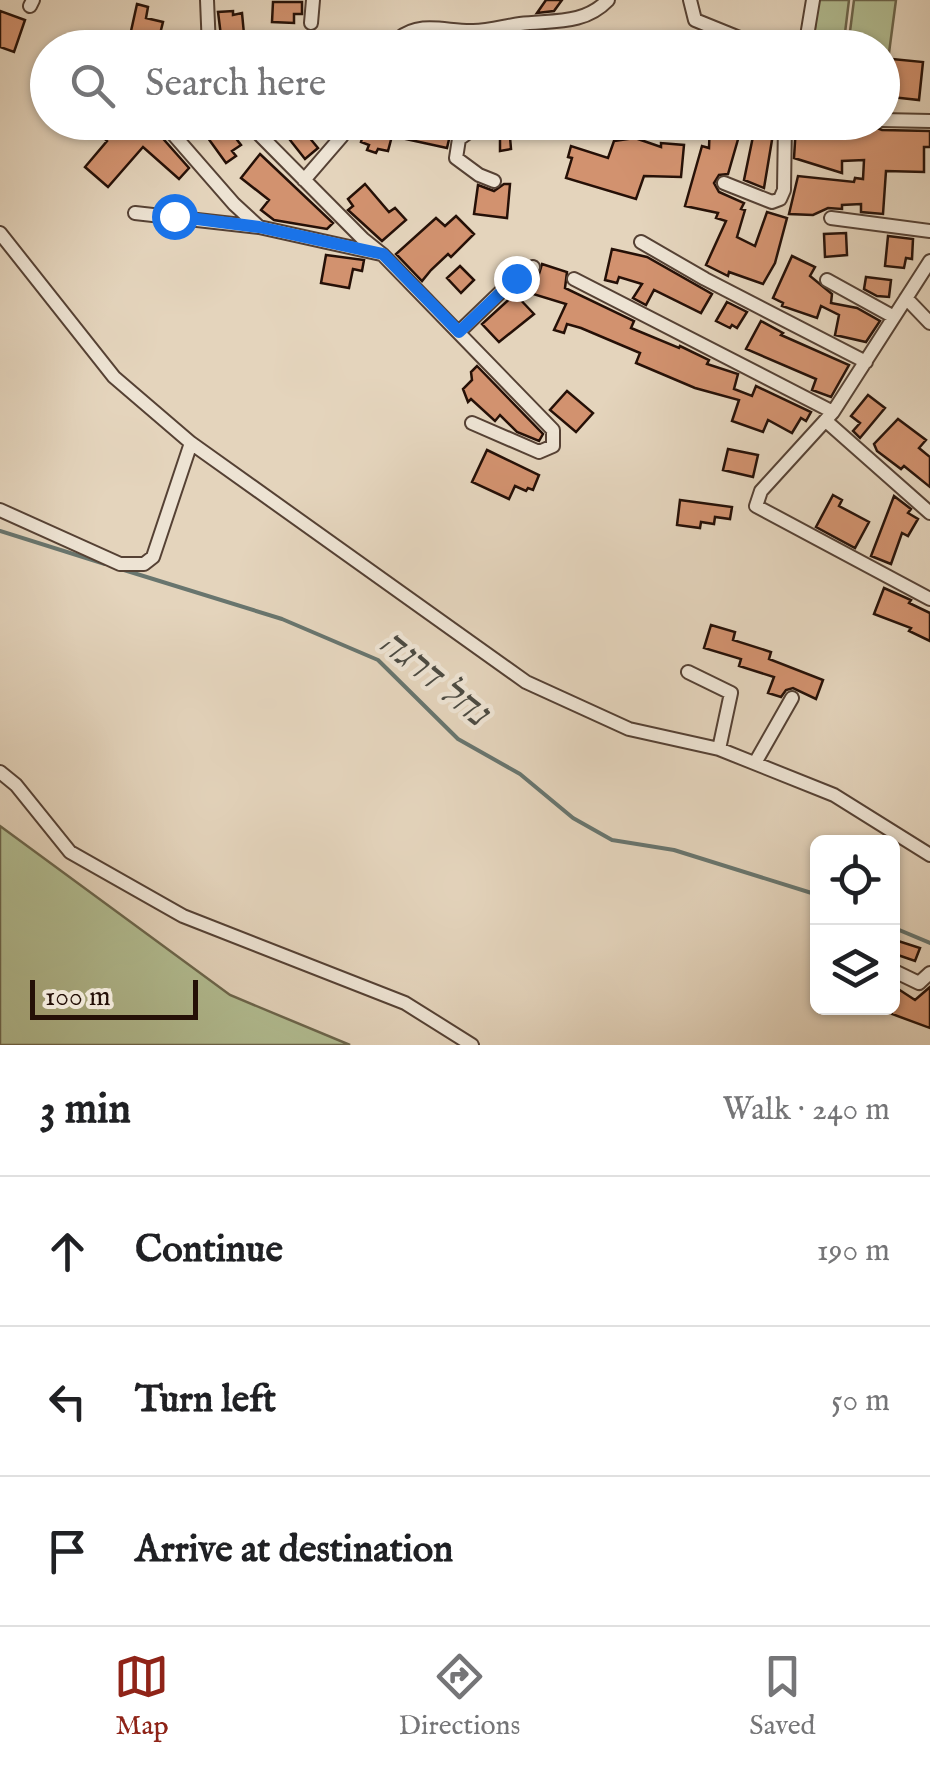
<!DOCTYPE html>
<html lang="en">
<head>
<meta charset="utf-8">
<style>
	:root { --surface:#fff; --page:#f6f6f6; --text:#202124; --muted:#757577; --line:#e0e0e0; --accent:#8f2418 }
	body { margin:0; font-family:"IM FELL English","Frank Ruhl Libre",serif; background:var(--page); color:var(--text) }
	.controls { position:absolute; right:30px; bottom:30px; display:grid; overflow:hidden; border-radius:15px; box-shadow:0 2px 8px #0004 }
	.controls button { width:90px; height:90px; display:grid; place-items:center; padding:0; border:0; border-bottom:2px solid var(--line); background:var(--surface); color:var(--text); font:50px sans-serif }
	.scale { position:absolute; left:30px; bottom:25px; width:168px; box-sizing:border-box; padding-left:10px; border:5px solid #251007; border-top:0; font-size:28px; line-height:35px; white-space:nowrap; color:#251007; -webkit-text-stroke:8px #ede3d3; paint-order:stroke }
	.stop { position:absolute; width:30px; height:30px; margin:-22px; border:8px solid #1a73e8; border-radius:50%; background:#fff }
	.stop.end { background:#1a73e8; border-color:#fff; box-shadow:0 2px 10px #0008 }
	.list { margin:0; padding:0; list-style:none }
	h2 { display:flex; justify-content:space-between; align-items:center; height:130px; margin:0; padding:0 40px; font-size:42px }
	h2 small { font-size:32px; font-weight:400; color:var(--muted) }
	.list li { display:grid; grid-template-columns:65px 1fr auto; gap:30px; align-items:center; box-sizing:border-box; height:150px; padding:0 40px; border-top:2px solid var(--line) }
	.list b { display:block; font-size:38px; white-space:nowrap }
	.list em { font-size:32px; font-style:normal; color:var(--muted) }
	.icon { flex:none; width:55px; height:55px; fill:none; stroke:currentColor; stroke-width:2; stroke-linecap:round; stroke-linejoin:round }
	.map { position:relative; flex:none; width:930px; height:1045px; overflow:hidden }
	.search { position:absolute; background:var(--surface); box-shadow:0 2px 8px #0004; left:30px; right:30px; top:30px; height:110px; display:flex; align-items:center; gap:25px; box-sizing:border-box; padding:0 35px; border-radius:55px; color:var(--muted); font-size:38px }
	.sheet { height:580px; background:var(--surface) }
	nav { display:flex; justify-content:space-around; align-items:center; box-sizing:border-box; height:140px; border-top:2px solid var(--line); background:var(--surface); font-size:28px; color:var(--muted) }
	nav a { display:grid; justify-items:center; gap:5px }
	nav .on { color:var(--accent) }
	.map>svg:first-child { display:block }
	.green { fill:#b2bd92; stroke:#6c664c; stroke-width:2.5 }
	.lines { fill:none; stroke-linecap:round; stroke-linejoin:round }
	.stream { stroke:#68756e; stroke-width:4 }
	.building { fill:#d2926f; stroke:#251007; stroke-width:2.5 }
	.minor-casing { stroke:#554134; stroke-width:16 }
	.minor { stroke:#ede3d3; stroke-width:12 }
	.route { stroke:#1a73e8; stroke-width:12 }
	.labels { text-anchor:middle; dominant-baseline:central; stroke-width:9; stroke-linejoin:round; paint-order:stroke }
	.water-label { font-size:38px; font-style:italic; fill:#4c4b43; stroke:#ede3d3 }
</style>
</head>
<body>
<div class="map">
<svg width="930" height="1045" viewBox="0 0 930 1045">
	<rect width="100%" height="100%" fill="#e4d4bc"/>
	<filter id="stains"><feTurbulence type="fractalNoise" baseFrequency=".002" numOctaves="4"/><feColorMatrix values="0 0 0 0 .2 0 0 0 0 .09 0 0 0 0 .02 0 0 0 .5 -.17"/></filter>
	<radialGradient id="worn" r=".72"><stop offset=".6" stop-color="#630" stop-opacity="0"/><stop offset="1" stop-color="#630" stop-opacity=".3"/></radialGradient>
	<path class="green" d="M 818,0 L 849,0 L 844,41 L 814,37 Z
		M 854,0 L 896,0 L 889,53 L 883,52 L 882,48 L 848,47 Z
		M 0,826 L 230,995 L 350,1045 L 0,1045 Z"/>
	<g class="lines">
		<path class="stream" d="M 0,531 L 105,564
			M 124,570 L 282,619 L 378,660 L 458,739 L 520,774 L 573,818 L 612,840 L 674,850 L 818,895
			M 892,927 L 930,943"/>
	</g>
	<path class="building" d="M 546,0 L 562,0 L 554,11 L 537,13 Z
		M 273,2 L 302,2 L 302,14 L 294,14 L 294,23 L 272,22 Z
		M 137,4 L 148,7 L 146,18 L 163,22 L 159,38 L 131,31 Z
		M 0,11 L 25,20 L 14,52 L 0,47 Z
		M 233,11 L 233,15 L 242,13 L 244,34 L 221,36 L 218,12 Z
		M 540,33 L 539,48 L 519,46 L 520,34 Z
		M 435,38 L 443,39 L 446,48 L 413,48 L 412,45 Z
		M 882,58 L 923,62 L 919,100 L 882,96 Z
		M 114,122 L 157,122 L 158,133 L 189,168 L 179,179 L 143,147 L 108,187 L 85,167 L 107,141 L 99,133 L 104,127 L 108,130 Z
		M 207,122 L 237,122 L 238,126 L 231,132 L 241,145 L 232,151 L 236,156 L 226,163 L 200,127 Z
		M 367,122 L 407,131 L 409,122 L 453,122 L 447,148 L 392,136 L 388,151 L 378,149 L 376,153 L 367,150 L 369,145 L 361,142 Z
		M 710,122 L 743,122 L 728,174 L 719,175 L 714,183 L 719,192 L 744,203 L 741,209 L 745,210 L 737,237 L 755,246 L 767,212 L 787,218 L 775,263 L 763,284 L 729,272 L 728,276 L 706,265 L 726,221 L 716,218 L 718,213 L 685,206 L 702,146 L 709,148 Z
		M 756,122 L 775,122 L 764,188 L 744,180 Z
		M 870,125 L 882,130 L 930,131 L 930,147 L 924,147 L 924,172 L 886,171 L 883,214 L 861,212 L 861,204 L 842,205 L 842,209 L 828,208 L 813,215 L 789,214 L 798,176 L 854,182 L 855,178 L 863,179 L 864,160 L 842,161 L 842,173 L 794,158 L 796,126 L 802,132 L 831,137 L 863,132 Z
		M 303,130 L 318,148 L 305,159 L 290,140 Z
		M 507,133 L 516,136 L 510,137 L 511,149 L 500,151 L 500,138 L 493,136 Z
		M 635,138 L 661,147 L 661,143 L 684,145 L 681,177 L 644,176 L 636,199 L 566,178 L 572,158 L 568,157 L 571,146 L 608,158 L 614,141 Z
		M 260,154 L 333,223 L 327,229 L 274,220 L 261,210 L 269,200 L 241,178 Z
		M 365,184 L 389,212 L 395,208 L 406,220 L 382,241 L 348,210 L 353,206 L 348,199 Z
		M 504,184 L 510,184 L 507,218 L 474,214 L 478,185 L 494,191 Z
		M 456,216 L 474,234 L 451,257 L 448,254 L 431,270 L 422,281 L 396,254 L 436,218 L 445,226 Z
		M 846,233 L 847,255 L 825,257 L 824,234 Z
		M 888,236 L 913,239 L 912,259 L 906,258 L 904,268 L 885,266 Z
		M 612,249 L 647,257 L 712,294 L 701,313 L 654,290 L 646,305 L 633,298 L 642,284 L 619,277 L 617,283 L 605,280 Z
		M 326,255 L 364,260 L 362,271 L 353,269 L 349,288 L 321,283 Z
		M 792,256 L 815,267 L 810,276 L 832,294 L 831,303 L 857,308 L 880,321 L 866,342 L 835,335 L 839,315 L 821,306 L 817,318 L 782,306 L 783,303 L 773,298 Z
		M 542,264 L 567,272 L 565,288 L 634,321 L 631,328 L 679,348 L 680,346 L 709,360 L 707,364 L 738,374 L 734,389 L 752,396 L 756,386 L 811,412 L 806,421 L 801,418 L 792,433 L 768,420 L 763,432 L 732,421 L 739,400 L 695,388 L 636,363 L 640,353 L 581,328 L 567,324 L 564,333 L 554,330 L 566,304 L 533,294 Z
		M 460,266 L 474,280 L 461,293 L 447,278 Z
		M 866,277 L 891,280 L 889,297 L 877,296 L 864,289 Z
		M 515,294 L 534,314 L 499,342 L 482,324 Z
		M 727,302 L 747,312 L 737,328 L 732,325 L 730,328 L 716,321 Z
		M 761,321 L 783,333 L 781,335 L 849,365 L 831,397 L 812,390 L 816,379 L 746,349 Z
		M 477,366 L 543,434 L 539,441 L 517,432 L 500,415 L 495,421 L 471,399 L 468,402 L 463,389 L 472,380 L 471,372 Z
		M 567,391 L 593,413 L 576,432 L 550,410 Z
		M 868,395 L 885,408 L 860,438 L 853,431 L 860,423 L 851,416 Z
		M 898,419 L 926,440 L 919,448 L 930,457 L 930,487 L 904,466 L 901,469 L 877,451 L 874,444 Z
		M 728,449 L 758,455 L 753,477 L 723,470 Z
		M 487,450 L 539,475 L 533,490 L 528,488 L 526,491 L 515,486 L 509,499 L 472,482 Z
		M 833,495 L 842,500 L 839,506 L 869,522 L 855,548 L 816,527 Z
		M 894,496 L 911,509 L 908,513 L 918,519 L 908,536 L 902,533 L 891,564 L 871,556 Z
		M 680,500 L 732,507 L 730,519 L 715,517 L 714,524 L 701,522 L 700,528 L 677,525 Z
		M 884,588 L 911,600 L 909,603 L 930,613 L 930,641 L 909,631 L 911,628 L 874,614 Z
		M 711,625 L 735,632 L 733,640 L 771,652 L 769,659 L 823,680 L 816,699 L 793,688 L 786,690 L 781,697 L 768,693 L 774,677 L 739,666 L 741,659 L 704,648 Z
		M 892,939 L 920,948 L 915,961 L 892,953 Z
		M 892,985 L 915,1000 L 930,987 L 930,1028 L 892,1014 Z"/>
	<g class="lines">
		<defs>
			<path id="minor" d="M 207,0 L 209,48
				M 690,0 L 695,20 L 764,48
				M 30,6 L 33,0
				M 311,23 L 313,0
				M 400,48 L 398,39 C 421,20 447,32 473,31 C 489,31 505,26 520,24 C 553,20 584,25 608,0
				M 805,48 L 813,0
				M 882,120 L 930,121
				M 247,122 L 363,239 L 383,255 L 553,430 L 553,446 L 539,452 L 472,423
				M 805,122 L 830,127 L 861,122
				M 166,126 L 234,204 L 259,227 L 381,254
				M 304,180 L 342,136
				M 494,181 L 479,175 L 456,158 L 459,139 L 473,129 L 507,123 L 531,129 L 572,127 L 603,132 L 685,122
				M 724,183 L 772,202 L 780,199 L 784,190 L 785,122
				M 135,213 L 259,227
				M 831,218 L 930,231
				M 0,233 L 114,377 L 191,443 L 526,682 L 629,729 L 719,749 L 834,795 L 930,855
				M 641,242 L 705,279 L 866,362
				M 930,261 L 833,412 L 761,491 L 756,506 L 930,599
				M 574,279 L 833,412
				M 827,280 L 894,317
				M 906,298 L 930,323
				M 459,332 L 515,278 L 533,267
				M 826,421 L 930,513
				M 0,510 L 120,564 L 144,564 L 153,557 L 191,443
				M 688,672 L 731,693 L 719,749
				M 755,763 L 792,698
				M 0,772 L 16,785 L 70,852 L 183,916 L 405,1003 L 472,1045
				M 892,970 L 919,983 L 930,973"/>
		</defs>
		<use href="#minor" class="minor-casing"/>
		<use href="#minor" class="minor"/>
	</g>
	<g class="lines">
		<path class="route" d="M 174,216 L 259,227 L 383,254 L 459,332 L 516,278"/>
	</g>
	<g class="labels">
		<g class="water-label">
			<text transform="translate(433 679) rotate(39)">נחל דרגה</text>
		</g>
	</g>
	<rect width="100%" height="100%" filter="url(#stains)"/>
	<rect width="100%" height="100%" fill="url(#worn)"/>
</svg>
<div class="controls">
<button><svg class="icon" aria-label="locate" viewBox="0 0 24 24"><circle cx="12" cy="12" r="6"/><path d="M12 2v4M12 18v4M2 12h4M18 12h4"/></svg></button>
<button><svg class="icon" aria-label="layers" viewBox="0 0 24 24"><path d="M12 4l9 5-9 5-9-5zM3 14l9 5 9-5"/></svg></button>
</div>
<div class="scale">100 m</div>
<div class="stop" style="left:174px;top:216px"></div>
<div class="stop end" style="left:516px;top:278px"></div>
<div class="search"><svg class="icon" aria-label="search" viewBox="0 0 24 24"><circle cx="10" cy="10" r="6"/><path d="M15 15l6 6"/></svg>Search here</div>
</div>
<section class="sheet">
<h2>3 min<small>Walk · 240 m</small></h2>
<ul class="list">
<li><svg class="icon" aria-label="ahead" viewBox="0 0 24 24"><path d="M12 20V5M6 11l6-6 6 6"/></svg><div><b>Continue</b></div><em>190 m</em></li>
<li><svg class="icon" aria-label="left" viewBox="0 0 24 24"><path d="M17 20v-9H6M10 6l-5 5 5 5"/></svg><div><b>Turn left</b></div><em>50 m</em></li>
<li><svg class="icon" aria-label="arrive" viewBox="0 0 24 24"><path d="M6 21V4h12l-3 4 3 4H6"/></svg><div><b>Arrive at destination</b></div></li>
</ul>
</section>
<nav>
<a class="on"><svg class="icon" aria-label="map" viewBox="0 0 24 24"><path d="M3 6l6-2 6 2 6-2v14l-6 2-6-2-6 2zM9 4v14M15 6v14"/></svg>Map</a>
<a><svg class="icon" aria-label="directions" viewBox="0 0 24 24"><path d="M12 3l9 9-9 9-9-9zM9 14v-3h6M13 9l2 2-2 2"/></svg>Directions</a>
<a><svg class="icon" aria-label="saved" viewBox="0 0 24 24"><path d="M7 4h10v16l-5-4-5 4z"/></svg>Saved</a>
</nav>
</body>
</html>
